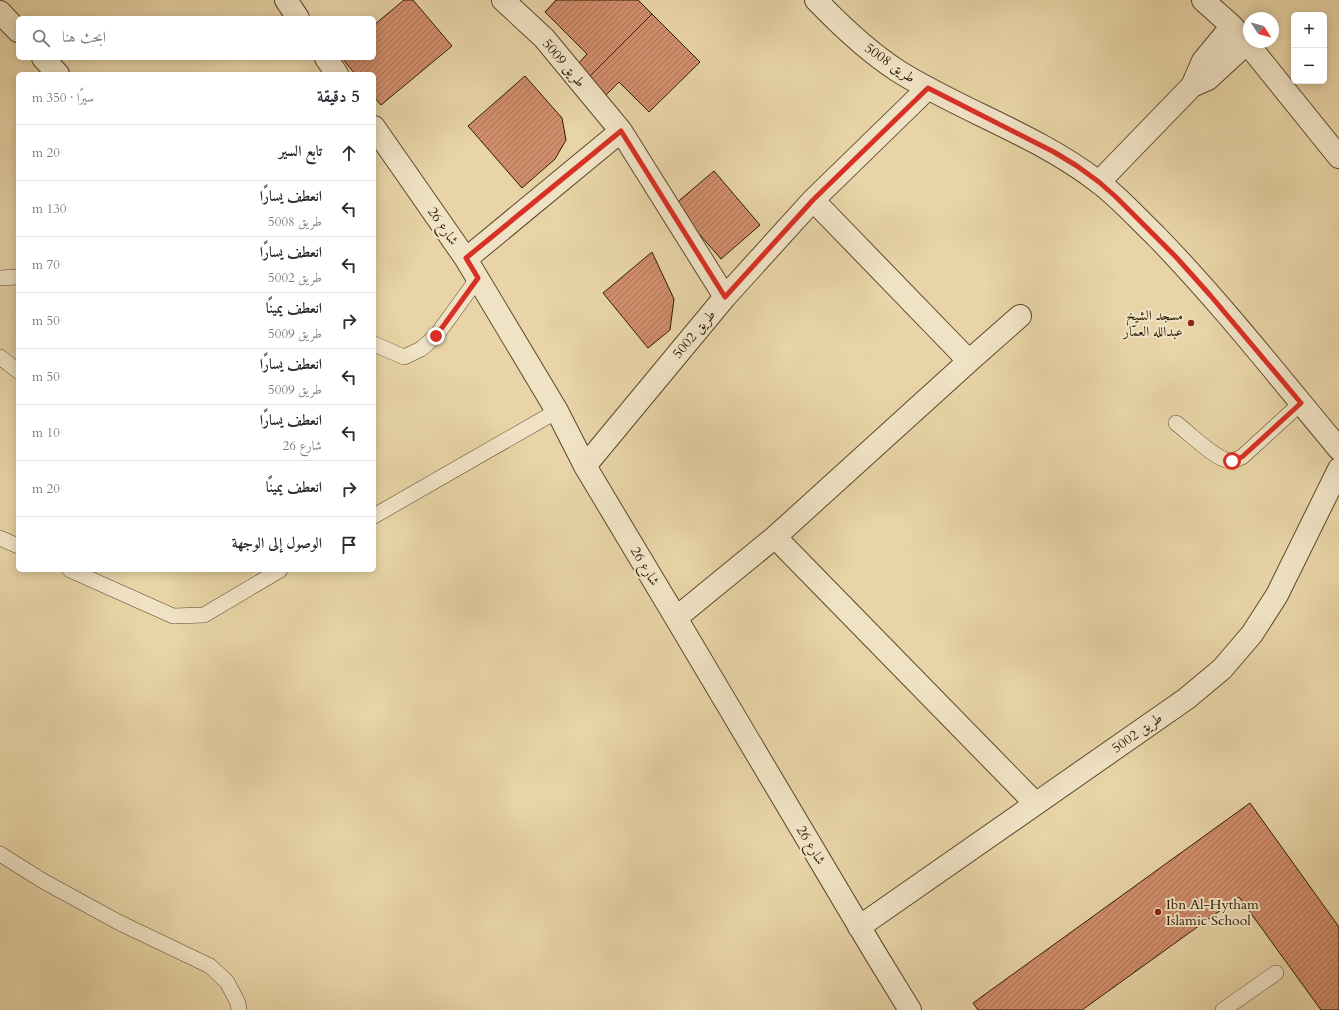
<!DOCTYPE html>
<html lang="ar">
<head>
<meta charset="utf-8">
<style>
	:root { --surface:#fff; --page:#f7f7f7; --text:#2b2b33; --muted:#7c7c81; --line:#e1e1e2 }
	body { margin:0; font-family:Cardo,Amiri,serif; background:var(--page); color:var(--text); direction:rtl }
	.controls { position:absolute; right:12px; top:12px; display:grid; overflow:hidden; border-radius:6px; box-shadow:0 2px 10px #0003 }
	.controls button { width:36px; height:36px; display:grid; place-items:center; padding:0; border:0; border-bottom:1px solid var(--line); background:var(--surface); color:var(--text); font:20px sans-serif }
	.compass { position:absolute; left:1243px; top:12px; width:36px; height:36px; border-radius:50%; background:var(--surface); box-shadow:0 2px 10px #0003; rotate:126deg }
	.stop { position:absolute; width:12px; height:12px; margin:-9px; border:3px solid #d93025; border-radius:50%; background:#fff }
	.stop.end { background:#d93025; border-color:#fff; box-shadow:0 1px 4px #0008 }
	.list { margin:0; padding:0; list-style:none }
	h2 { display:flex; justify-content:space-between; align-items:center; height:52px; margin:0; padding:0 16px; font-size:17px }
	h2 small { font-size:13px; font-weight:400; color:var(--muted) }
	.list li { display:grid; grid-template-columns:26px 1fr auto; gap:12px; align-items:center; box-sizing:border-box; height:56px; padding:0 16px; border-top:1px solid var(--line) }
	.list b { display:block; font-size:15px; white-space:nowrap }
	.list p { margin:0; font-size:13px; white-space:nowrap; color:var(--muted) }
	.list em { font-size:13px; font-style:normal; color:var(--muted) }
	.icon { flex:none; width:22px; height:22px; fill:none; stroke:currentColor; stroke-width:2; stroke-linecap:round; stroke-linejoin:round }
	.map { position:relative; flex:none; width:1339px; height:1010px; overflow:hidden; direction:ltr }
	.search { position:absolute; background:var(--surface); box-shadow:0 2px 10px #0003; left:16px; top:16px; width:360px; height:44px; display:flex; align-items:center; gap:10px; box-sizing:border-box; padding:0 14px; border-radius:6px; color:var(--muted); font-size:15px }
	.panel { position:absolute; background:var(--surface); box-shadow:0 2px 10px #0003; left:16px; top:72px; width:360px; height:500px; border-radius:6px; direction:rtl }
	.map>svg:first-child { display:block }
	.building { fill:url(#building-hatch); stroke:#2c1b03 }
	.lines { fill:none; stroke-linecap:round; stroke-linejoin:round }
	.service-casing { stroke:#5b492c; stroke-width:16 }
	.minor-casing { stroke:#5b492c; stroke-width:24 }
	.service { stroke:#f0e3c5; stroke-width:15 }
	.minor { stroke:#f0e3c5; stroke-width:22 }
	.route { stroke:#d93025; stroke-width:5 }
	.poi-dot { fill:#8f2418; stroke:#f0e3c5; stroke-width:1.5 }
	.labels { text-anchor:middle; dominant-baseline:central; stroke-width:4; stroke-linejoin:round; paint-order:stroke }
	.street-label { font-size:14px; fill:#2c1b03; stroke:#f0e3c5 }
	.poi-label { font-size:14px; fill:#2c1b03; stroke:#f0e3c5; text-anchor:end }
</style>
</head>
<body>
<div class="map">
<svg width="1339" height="1010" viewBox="0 0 1339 1010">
	<defs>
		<pattern id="building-hatch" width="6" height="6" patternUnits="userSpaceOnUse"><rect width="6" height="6" fill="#d28e6c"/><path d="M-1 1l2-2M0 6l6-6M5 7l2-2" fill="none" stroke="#ab7357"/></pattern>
	</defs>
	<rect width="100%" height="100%" fill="#e8d4a6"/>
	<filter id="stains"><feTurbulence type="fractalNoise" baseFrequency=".005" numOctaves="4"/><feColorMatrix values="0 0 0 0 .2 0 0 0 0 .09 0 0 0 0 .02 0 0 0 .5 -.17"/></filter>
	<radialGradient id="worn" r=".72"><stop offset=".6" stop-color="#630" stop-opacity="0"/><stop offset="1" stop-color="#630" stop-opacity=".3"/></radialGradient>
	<path class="building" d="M 404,0 L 413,0 L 452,46 L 381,105 L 374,97 L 374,74 L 355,74 L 342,58 L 374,58 L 374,25 Z
		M 556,0 L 638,0 L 652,14 L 588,78 L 576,66 L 587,54 L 545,12 Z
		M 652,14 L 700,62 L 649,112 L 619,82 L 606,95 L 588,78 Z
		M 525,76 L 562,118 L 566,140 L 555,159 L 522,188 L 468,126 Z
		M 714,171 L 760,225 L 721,259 L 674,205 Z
		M 652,252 L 674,299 L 670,330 L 648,348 L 603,293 Z
		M 1250,803 L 1339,927 L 1339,1010 L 1321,1010 L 1239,897 L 1082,1010 L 978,1010 L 973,1003 Z"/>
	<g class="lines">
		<defs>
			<path id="service" d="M 0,278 L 18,277
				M 374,344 L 404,357 L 421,349 L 436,336 L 478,278
				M 0,357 L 18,371
				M 1176,423 C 1188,432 1216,460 1230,461 C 1234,461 1239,458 1242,457 L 1301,403
				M 374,516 L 557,411
				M 0,538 L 18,546
				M 70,570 L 173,616 L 204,615 L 280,570
				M 0,854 L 43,881 L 118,922 L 210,966 L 227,982 L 238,1003 L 239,1010
				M 1223,1010 L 1276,973"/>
			<path id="minor" d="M 286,0 L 298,18
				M 503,0 L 544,38 L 621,131 L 725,297
				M 816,0 C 841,26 867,51 898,71 C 962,111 1037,135 1097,181 C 1119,197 1137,218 1156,236 C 1221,303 1279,377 1339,449
				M 1203,0 L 1232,26 L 1247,43 L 1339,157
				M 0,12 L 18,31
				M 43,58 L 58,74
				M 326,58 L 337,74
				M 1192,86 L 1208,79 L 1247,43
				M 374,127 L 466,259 L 557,411 L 585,466 L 676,618 L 875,953 L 910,1010
				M 1099,182 L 1192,86 L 1203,61 L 1232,26
				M 813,200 L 969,361
				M 466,259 L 621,131
				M 585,466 L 725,297 L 813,200 L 928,88
				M 775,537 L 1035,803
				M 676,618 L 775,537 L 969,361 L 1020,316
				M 859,927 L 1186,699 L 1222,669 L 1252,634 L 1277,595 L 1339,469"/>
		</defs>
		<use href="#service" class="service-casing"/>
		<use href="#minor" class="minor-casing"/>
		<use href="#service" class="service"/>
		<use href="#minor" class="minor"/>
	</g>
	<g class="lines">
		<path class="route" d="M 436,336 L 478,278 L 466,258 L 621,131 L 725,297 L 813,200 L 928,88 L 1054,152 L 1077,166 L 1099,182 L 1116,197 L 1176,257 L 1210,295 L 1301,403 L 1242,457 L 1232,461"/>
	</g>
	<g class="poi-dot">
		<circle cx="1191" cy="323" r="4"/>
		<circle cx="1158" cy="912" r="4"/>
	</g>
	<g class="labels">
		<g class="street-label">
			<text transform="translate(564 63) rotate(50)">طريق 5009</text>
			<text transform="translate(890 63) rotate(35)">طريق 5008</text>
			<text transform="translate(443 226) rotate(55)">شارع 26</text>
			<text transform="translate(694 334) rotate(-50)">طريق 5002</text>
			<text transform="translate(645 566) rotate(59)">شارع 26</text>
			<text transform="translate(1137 733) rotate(-35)">طريق 5002</text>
			<text transform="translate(811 845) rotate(59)">شارع 26</text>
		</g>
		<g class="poi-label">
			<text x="1183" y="315">مسجد الشيخ<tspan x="1183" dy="16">عبدالله العمار</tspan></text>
			<text x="1166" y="904" text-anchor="start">Ibn Al-Hytham<tspan x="1166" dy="16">Islamic School</tspan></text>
		</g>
	</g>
	<rect width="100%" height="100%" filter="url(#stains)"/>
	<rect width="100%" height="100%" fill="url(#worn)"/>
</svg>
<div class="controls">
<button>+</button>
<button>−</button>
</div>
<svg class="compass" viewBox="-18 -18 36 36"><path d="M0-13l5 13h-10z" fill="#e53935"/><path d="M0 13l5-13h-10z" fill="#7c7c81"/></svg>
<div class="stop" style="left:1232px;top:461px"></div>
<div class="stop end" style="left:436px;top:336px"></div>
<div class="search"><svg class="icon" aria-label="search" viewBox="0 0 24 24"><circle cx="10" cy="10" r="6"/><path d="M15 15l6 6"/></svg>ابحث هنا</div>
<section class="panel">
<h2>5 دقيقة<small>سيرًا · 350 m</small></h2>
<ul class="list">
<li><svg class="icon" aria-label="ahead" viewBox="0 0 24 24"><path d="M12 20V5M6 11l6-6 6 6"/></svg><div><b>تابع السير</b></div><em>20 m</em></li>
<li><svg class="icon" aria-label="left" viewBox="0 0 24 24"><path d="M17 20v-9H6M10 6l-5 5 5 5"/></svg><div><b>انعطف يسارًا</b><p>طريق 5008</p></div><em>130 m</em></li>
<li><svg class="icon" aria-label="left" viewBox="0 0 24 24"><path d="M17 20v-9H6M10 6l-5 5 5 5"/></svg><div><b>انعطف يسارًا</b><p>طريق 5002</p></div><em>70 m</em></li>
<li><svg class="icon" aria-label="right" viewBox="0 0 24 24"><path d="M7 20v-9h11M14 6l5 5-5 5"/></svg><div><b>انعطف يمينًا</b><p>طريق 5009</p></div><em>50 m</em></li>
<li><svg class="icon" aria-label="left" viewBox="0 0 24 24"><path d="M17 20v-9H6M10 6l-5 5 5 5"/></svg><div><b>انعطف يسارًا</b><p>طريق 5009</p></div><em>50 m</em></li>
<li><svg class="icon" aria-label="left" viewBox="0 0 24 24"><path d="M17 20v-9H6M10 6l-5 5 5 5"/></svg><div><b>انعطف يسارًا</b><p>شارع 26</p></div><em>10 m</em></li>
<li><svg class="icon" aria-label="right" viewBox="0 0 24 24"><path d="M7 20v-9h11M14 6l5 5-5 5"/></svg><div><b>انعطف يمينًا</b></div><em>20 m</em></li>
<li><svg class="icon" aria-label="arrive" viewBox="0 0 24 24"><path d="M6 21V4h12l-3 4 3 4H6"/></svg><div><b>الوصول إلى الوجهة</b></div></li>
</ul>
</section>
</div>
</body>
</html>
